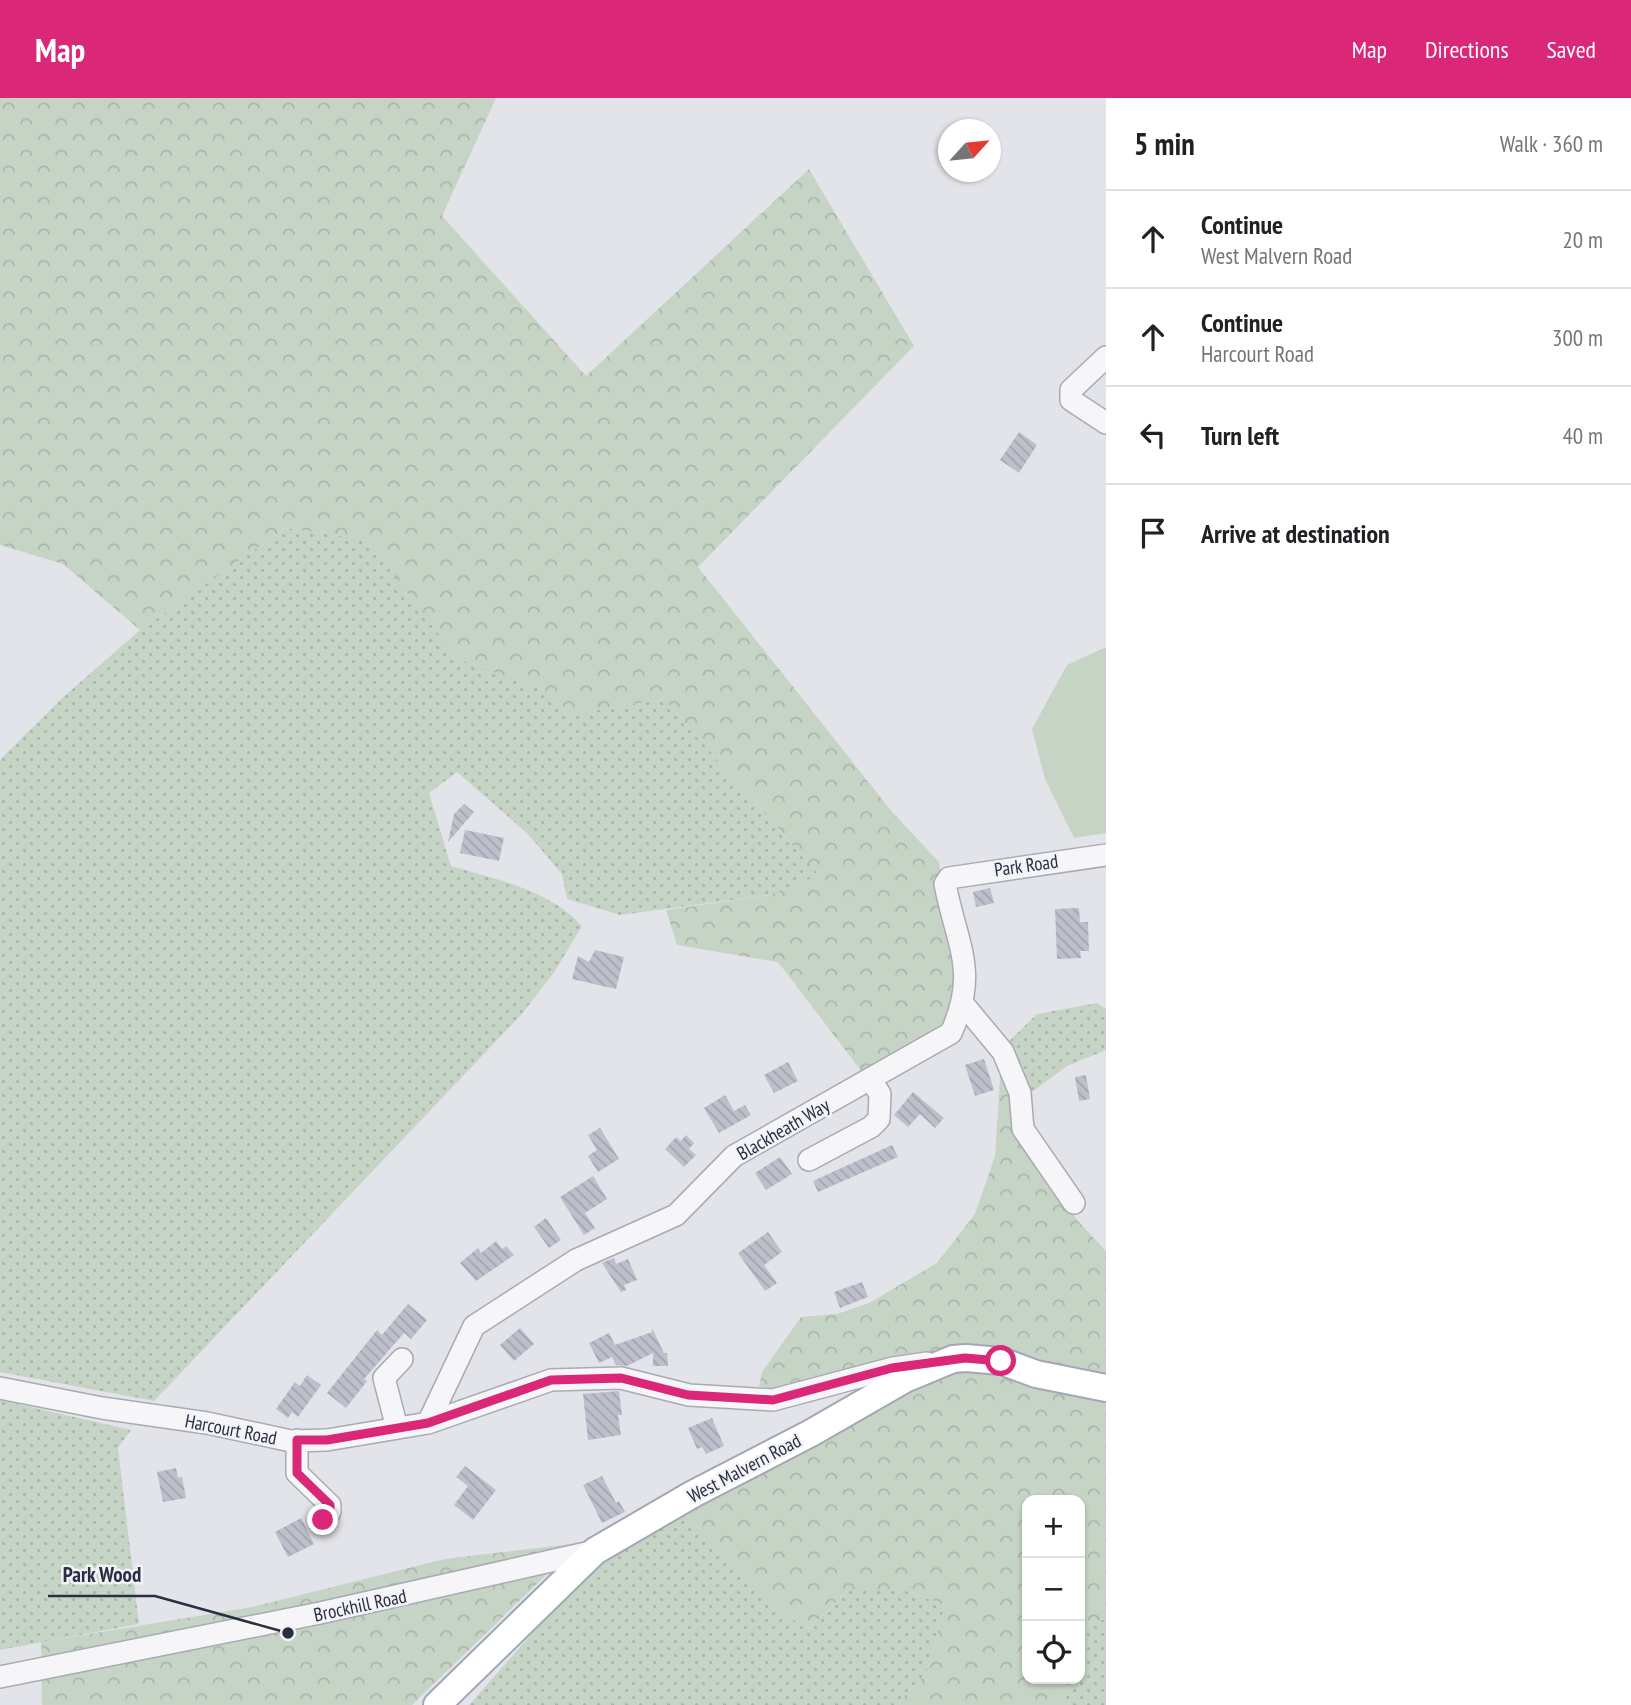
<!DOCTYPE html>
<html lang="en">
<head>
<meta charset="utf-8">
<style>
	:root { --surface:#fff; --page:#f6f6f6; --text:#202124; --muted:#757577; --line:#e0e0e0; --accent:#db2777 }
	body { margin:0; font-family:"PT Sans Narrow",sans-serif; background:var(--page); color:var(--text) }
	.controls { position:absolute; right:21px; bottom:21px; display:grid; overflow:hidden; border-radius:14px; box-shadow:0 2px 5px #0004 }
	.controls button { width:63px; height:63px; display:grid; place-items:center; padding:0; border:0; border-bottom:2px solid var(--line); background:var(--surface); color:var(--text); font:35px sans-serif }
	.compass { position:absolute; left:938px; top:21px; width:63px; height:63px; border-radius:50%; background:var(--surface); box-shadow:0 2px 5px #0004; rotate:63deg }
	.stop { position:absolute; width:21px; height:21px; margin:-16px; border:5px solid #db2777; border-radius:50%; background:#fff }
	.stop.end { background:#db2777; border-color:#fff; box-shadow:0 2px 7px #0008 }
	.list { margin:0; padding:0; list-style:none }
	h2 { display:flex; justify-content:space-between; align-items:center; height:91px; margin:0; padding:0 28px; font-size:30px }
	h2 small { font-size:23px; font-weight:400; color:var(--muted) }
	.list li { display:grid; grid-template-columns:46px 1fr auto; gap:21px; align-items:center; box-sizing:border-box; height:98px; padding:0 28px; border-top:2px solid var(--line) }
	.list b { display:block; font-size:26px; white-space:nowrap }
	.list p { margin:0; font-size:23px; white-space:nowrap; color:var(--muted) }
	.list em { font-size:23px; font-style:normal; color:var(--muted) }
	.icon { flex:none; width:38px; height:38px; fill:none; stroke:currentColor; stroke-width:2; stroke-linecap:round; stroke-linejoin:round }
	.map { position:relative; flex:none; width:1106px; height:1607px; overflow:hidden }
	header { display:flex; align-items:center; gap:42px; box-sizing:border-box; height:98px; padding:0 35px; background:var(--accent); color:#fff }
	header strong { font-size:33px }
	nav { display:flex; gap:38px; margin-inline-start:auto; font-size:24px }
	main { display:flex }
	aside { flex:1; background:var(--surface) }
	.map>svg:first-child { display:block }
	.grass { fill:url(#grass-dots) }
	.forest { fill:url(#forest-crowns) }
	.park { fill:#c5d4c4 }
	.building { fill:url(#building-back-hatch) }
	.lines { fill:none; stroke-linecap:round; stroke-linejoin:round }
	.minor-casing { stroke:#a8aab4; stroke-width:24 }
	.major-casing { stroke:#a3a6b6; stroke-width:30 }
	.minor { stroke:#f6f6f9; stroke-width:21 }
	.major { stroke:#fff; stroke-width:26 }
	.route { stroke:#db2777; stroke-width:9 }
	.labels { text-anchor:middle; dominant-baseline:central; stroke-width:5; stroke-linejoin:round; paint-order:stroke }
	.street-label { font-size:19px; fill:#2b2e42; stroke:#f3f4f8 }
	.leader { fill:none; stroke:#2b2e42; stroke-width:2.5 }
	.callout-dot { fill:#2b2e42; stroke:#f3f4f8; stroke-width:2.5 }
	.callout-label { font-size:21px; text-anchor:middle; font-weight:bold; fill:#2b2e42; stroke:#f3f4f8; stroke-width:5; stroke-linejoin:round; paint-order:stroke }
</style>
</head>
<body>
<header>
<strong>Map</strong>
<nav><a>Map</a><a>Directions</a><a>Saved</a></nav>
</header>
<main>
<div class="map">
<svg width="1106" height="1607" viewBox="0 0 1106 1607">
	<defs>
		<pattern id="grass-dots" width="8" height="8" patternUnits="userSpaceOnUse" patternTransform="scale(1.75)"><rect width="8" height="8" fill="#c5d4c4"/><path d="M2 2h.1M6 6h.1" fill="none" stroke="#a9b6aa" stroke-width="1.8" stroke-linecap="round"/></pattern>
		<pattern id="forest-crowns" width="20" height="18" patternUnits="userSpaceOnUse" patternTransform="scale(1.75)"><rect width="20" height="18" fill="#c5d4c4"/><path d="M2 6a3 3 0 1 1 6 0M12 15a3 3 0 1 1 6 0" fill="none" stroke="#a9b6aa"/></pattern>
		<pattern id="building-back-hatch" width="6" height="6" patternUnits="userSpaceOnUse" patternTransform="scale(1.75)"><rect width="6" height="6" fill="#bdbfca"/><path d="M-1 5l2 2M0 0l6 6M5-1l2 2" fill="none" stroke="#a3a4af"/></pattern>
	</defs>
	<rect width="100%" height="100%" fill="#e3e4ea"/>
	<path class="grass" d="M 286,430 L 368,442 L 457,560 L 542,591 L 573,616 L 664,601 L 820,778 L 770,797 L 620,817 L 567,801 L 562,776 L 527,735 L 457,674 L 429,695 L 451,768 C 495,781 551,792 582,828 L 555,873 L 521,917 L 154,1303 L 0,1274 L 0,662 L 60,602 L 140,532 Z
		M 1097,905 L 1106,911 L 1106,952 L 1067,968 L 1024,1000 L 1002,950 L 1037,916 Z
		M 0,1302 L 131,1332 L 118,1350 L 139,1526 L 0,1552 Z
		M 682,1413 L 784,1516 L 809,1531 L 848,1492 L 904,1492 L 945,1507 L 926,1576 L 895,1607 L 469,1607 L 594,1465 Z
		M 1106,1521 L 1106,1607 L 1070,1607 L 1056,1581 L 1080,1581 L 1080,1528 Z"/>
	<path class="forest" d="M 0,0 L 496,0 L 442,118 L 586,278 L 809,71 L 914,248 L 698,469 L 893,715 L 939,764 L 955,880 L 947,926 L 862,974 L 778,864 L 677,847 L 666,812 L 770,797 L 819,777 L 664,601 L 573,616 L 542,591 L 457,561 L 368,442 L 286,430 L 140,532 L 63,466 L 0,447 Z
		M 1002,950 L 1021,1033 L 1077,1122 L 1106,1153 L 1106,1283 L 954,1251 L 775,1292 L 759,1288 L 762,1274 L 801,1219 L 837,1216 L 869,1205 L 937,1165 L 975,1116 L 995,1058 Z
		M 974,1266 L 1106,1301 L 1106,1521 L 1080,1528 L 1080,1402 L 1027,1402 L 1027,1581 L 1056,1581 L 1070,1607 L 895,1607 L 926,1576 L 945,1507 L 904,1492 L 848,1492 L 809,1531 L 784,1516 L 682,1413 L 883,1302 Z
		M 579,1445 L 412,1607 L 42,1607 L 41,1544 L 252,1509 L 445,1461 Z"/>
	<path class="park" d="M 1106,549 L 1106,735 L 1074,740 L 1045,681 L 1032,631 L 1067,567 Z"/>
	<path class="building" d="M 1019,334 L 1037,347 L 1019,375 L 1000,362 Z
		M 464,706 L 474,714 L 448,744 L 454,716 Z
		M 465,732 L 504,740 L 499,763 L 460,755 Z
		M 990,790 L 994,805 L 976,809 L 973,794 Z
		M 1079,810 L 1080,824 L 1088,824 L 1089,853 L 1080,853 L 1081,860 L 1057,861 L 1055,811 Z
		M 595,852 L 624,859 L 616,891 L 572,881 L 578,858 L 589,864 Z
		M 984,961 L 994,992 L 975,998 L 965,967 Z
		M 788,964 L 798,983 L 774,995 L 764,977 Z
		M 1086,977 L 1090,1001 L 1079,1003 L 1075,979 Z
		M 913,994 L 944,1020 L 935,1030 L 920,1016 L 908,1029 L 894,1017 Z
		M 725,997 L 734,1013 L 745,1007 L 751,1017 L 719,1035 L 704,1010 Z
		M 600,1030 L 619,1061 L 598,1074 L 588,1058 L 597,1052 L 588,1037 Z
		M 686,1037 L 694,1045 L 689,1051 L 696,1057 L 684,1069 L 665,1051 L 676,1039 L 681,1043 Z
		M 892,1047 L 898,1059 L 818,1094 L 813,1083 Z
		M 780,1059 L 792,1076 L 766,1092 L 755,1075 Z
		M 593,1078 L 607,1101 L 585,1115 L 595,1130 L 584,1137 L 560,1099 Z
		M 546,1120 L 561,1142 L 549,1150 L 534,1129 Z
		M 768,1134 L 782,1154 L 764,1167 L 777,1185 L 765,1193 L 738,1155 Z
		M 496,1143 L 502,1151 L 506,1148 L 514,1157 L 476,1183 L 460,1165 L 478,1150 L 481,1155 Z
		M 614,1160 L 616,1166 L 628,1161 L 637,1182 L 624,1187 L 626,1192 L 621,1194 L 602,1165 Z
		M 862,1184 L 868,1199 L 840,1210 L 834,1194 Z
		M 408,1206 L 427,1222 L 411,1241 L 404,1235 L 364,1281 L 367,1283 L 346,1310 L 327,1295 L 377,1232 L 382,1237 Z
		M 520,1230 L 534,1246 L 514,1263 L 500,1247 Z
		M 652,1230 L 664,1255 L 667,1255 L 668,1268 L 653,1268 L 653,1255 L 627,1268 L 616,1267 L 612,1259 L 599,1265 L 589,1245 L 609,1235 L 615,1247 L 652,1234 Z
		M 307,1277 L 321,1287 L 298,1319 L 292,1314 L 288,1320 L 276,1311 L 295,1284 L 300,1288 Z
		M 619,1293 L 622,1317 L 618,1317 L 621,1337 L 588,1342 L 583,1296 Z
		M 712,1320 L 724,1348 L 706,1356 L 702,1349 L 697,1351 L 688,1330 Z
		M 465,1368 L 496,1392 L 473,1422 L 454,1407 L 468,1388 L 456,1379 Z
		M 176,1370 L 178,1380 L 182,1379 L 186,1400 L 163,1404 L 157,1374 Z
		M 602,1378 L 616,1405 L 619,1403 L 625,1414 L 602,1425 L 583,1387 Z
		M 301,1420 L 314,1446 L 288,1459 L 275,1434 Z"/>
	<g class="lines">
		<defs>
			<path id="minor" d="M 1106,259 L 1071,292 L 1071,302 L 1106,325
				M 964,907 L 1003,954 L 1020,995 L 1023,1031 L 1074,1105
				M 809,1062 L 871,1029 L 879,1021 L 880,996 L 870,981
				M 0,1290 L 102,1310 L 207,1325 L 291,1343 L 327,1342 L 428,1325 L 551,1282 L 621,1280 L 689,1297 L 773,1302 L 893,1270 L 927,1265
				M 428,1325 L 474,1228 L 576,1162 L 676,1117 L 734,1058 L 951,935 C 979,873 957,848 945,786 L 949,780 L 1106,757
				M 397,1330 L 384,1280 L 402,1261
				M 297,1342 L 297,1375 L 330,1407 L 330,1414 L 323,1422
				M 0,1579 L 320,1515 L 595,1453"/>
			<path id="major" d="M 437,1607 L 595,1453 L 693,1396 L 811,1335 L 905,1281 L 953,1261 L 966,1260 L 1001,1263 L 1036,1276 L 1106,1290"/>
		</defs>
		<use href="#minor" class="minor-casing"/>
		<use href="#major" class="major-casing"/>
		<use href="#minor" class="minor"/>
		<use href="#major" class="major"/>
	</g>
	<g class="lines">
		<path class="route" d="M 323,1422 L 330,1414 L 330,1407 L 297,1375 L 297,1342 L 327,1342 L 428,1325 L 551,1282 L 621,1280 L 688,1297 L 773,1302 L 892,1270 L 965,1260 L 1001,1263"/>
	</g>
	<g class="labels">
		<g class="street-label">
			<text transform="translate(1026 767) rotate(-8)">Park Road</text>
			<text transform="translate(783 1031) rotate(-30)">Blackheath Way</text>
			<text transform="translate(231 1331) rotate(11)">Harcourt Road</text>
			<text transform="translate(744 1370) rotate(-28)">West Malvern Road</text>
			<text transform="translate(360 1507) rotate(-12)">Brockhill Road</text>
		</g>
	</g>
	<path class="leader" d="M288 1535L155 1498H48"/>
	<circle class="callout-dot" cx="288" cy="1535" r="7"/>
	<g class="callout-label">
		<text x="102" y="1484">Park Wood</text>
	</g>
</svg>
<div class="controls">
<button>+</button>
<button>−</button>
<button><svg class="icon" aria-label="locate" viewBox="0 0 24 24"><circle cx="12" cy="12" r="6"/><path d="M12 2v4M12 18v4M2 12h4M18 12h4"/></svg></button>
</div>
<svg class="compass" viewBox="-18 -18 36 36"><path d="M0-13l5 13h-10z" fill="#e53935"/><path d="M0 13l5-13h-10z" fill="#757577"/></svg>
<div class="stop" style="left:1001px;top:1263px"></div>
<div class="stop end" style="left:323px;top:1422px"></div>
</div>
<aside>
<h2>5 min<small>Walk · 360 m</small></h2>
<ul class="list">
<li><svg class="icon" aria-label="ahead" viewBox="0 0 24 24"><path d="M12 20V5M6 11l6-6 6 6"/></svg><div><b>Continue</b><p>West Malvern Road</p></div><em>20 m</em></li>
<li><svg class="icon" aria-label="ahead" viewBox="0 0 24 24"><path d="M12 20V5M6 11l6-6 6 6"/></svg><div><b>Continue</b><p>Harcourt Road</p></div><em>300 m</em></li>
<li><svg class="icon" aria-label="left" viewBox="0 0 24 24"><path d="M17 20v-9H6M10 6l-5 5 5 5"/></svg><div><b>Turn left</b></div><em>40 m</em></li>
<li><svg class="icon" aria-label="arrive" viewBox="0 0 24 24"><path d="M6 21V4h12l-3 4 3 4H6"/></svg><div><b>Arrive at destination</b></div></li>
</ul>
</aside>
</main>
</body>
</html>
